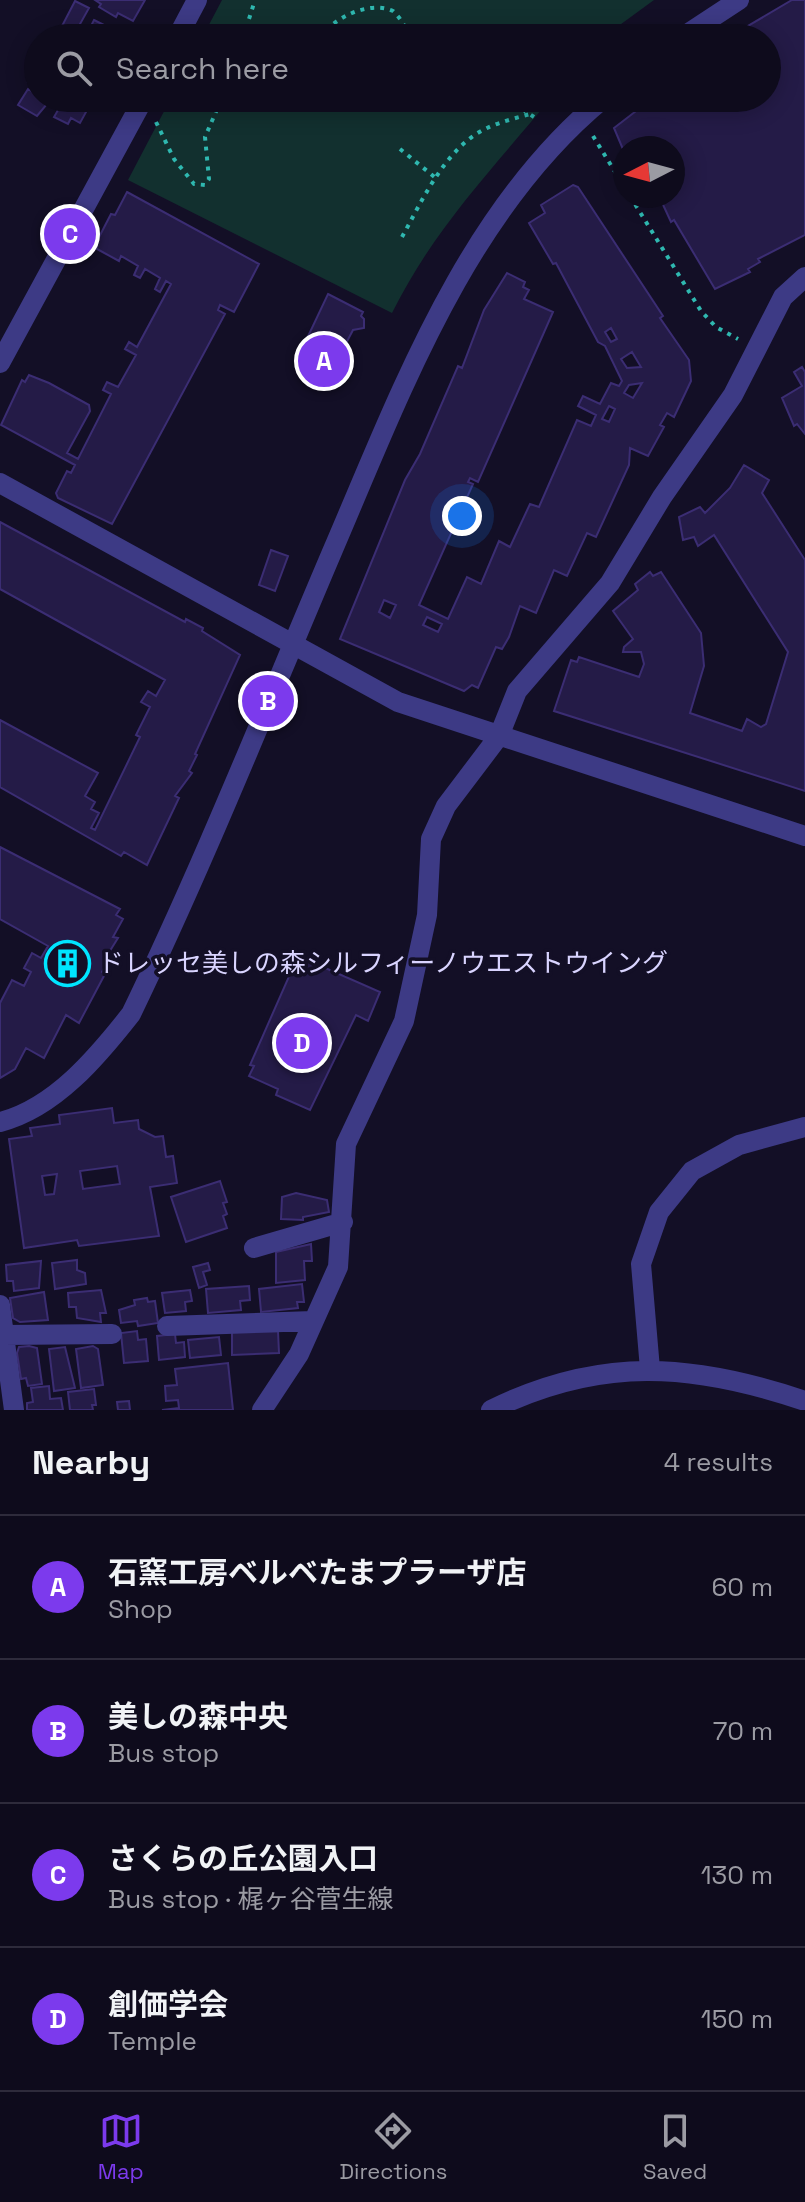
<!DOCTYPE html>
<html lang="en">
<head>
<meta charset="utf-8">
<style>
	:root { --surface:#0e0b1c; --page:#171425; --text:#f1f3f6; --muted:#9b9ba3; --line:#2e2b3b; --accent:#7c3aed }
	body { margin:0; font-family:"Space Grotesk","Noto Sans JP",sans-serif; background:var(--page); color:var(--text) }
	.compass { position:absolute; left:613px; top:136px; width:72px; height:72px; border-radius:50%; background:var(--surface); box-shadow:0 4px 20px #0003; rotate:264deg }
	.you { position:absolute; left:462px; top:516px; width:28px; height:28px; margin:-20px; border:6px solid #fff; border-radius:50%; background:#1a73e8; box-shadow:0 0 0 12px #1a73e833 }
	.badge { display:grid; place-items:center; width:52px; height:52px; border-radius:50%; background:var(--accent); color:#fff; font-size:26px; font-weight:700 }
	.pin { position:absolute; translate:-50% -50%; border:4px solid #fff; box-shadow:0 2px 8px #0006 }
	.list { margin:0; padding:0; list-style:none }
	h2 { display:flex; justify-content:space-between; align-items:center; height:104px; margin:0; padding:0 32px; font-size:34px }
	h2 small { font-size:26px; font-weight:400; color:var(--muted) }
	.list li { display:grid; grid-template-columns:52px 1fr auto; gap:24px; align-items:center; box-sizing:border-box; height:144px; padding:0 32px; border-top:2px solid var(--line) }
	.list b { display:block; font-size:30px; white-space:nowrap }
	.list p { margin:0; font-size:26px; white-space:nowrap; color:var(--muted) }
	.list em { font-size:26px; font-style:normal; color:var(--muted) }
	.icon { flex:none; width:44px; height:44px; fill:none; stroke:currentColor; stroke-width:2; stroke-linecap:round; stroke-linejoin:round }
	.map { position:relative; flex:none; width:805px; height:1410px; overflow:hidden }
	.search { position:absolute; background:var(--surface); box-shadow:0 4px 20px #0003; left:24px; right:24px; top:24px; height:88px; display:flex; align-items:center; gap:20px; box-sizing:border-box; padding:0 28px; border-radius:44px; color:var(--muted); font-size:30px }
	.sheet { height:680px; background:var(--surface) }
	nav { display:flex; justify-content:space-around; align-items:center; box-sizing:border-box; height:112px; border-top:2px solid var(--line); background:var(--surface); font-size:22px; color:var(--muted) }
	nav a { display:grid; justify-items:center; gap:4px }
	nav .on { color:var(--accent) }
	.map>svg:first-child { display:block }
	.green { fill:#12302f }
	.building { fill:#241b47; stroke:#3b2d73; stroke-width:2; fill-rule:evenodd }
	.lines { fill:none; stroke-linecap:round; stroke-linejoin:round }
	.path { stroke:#2fb8b0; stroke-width:4; stroke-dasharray:4 6; stroke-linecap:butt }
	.minor { stroke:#3d3a85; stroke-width:20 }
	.labels { text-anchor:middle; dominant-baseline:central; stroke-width:7; stroke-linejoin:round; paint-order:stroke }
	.poi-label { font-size:26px; fill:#d9d4ff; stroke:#130f26; text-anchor:start }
</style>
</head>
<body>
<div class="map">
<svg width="805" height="1410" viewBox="0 0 805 1410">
	<rect width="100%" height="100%" fill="#130f26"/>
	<path class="green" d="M 222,0 L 654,0 L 602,38 L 202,38 Z
		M 171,98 L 551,98 C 491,171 435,227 392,313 L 128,180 Z"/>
	<path class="building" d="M 95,0 L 145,0 L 133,21 L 118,13 L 116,17 L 99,7 L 101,4 Z
		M 792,0 L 805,0 L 805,235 L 758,259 L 760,262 L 748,269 L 750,272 L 715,289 L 674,220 L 671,222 L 659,196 L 673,196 L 673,148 L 625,148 L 625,154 L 614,128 L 653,98 L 767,98 L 767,38 L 731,36 Z
		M 75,1 L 89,8 L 75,33 L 62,26 Z
		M 94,20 L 122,34 L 120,38 L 85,38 Z
		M 38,71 L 38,87 L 28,82 L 33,72 Z
		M 35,88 L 38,98 L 52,98 L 37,116 L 18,105 L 28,89 L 33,92 Z
		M 65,98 L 92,101 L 80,123 L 71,118 L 68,124 L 54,117 Z
		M 573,185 L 578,187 L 663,316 L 660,318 L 689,360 L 691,381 L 674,417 L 667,413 L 660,425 L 664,427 L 648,456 L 630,448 L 629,465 L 596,537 L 587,533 L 567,576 L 554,570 L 536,613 L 520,606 L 509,637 L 502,649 L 496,647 L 478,688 L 472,685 L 464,691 L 340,639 L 405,480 L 420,454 L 458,366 L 462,368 L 484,310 L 507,273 L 525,282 L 523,287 L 529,290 L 524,299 L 553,312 L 478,482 L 470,478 L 468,482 L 473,484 L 419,605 L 448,619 L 467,577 L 481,584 L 499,541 L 510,547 L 530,504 L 539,507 L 577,420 L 591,426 L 596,415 L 578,406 L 583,396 L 600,404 L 611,383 L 619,386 L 622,381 L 605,346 L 598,342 L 556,263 L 553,264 L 529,223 L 545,213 L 541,205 ZM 611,328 L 617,339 L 611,342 L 605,332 ZM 632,352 L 641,367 L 627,368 L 621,359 ZM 642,383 L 633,398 L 624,393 L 629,385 ZM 609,406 L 615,409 L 609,422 L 602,419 ZM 384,600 L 396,605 L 390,618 L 379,612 ZM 427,617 L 442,624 L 438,632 L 423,625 Z
		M 127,192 L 259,264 L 234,312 L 220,305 L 218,310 L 225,314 L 112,524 L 58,498 L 56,493 L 67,471 L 71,473 L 75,465 L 1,425 L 22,380 L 25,382 L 29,375 L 49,383 L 89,405 L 90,411 L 67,453 L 78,459 L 111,394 L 103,390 L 107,382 L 118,387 L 136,355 L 125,349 L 129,342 L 137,347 L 171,284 L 166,281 L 160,292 L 155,289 L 160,278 L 145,269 L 140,278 L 134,275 L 138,266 L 121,256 L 119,261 L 97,249 L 96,243 L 111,214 L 115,215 Z
		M 328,294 L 363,312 L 361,316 L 364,319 L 364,328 L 353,330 L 343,349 L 351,353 L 343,368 L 302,349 Z
		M 802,367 L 805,372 L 805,434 L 797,424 L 794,426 L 782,398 L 802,386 L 794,372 Z
		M 744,465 L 769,480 L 762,493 L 805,560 L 805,791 L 554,711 L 571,660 L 577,662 L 579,657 L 639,677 L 644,664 L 641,652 L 623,652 L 624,647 L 633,639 L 613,611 L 638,590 L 635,584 L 650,572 L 653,576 L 661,572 L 701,633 L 704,666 L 690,713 L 742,731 L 747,719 L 761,727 L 766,724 L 788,652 L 714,535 L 698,546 L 694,537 L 683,540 L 679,517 L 700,507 L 705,513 L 730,488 Z
		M 0,522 L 185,622 L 186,619 L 203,628 L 202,631 L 240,655 L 195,754 L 197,755 L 189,771 L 192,773 L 175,796 L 179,798 L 147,865 L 124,852 L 121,856 L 0,787 L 0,720 L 98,773 L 85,796 L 95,802 L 91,809 L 99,813 L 91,828 L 95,830 L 140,737 L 136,735 L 150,707 L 141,702 L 148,691 L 156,696 L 165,680 L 0,589 Z
		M 271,550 L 288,556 L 275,591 L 259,585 Z
		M 0,847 L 120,909 L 116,915 L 123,919 L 113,937 L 118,938 L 108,954 L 111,955 L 102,972 L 105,974 L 79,1023 L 66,1015 L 44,1058 L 26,1048 L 15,1069 L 0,1078 L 0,1003 L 12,980 L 24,986 L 31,972 L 24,968 L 32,953 L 41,958 L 48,946 L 0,919 Z
		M 298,956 L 380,992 L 368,1021 L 356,1015 L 310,1110 L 276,1095 L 278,1089 L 249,1076 L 254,1066 L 250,1065 Z
		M 112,1108 L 114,1123 L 138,1120 L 139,1129 L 155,1137 L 163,1136 L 166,1157 L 173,1156 L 177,1183 L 150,1187 L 159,1236 L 79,1246 L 77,1240 L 24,1248 L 9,1139 L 32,1136 L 30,1128 L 60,1124 L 59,1115 ZM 117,1166 L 120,1184 L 83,1189 L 80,1171 ZM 57,1174 L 54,1194 L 45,1195 L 42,1176 Z
		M 220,1181 L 227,1202 L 223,1203 L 227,1214 L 223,1216 L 227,1228 L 186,1242 L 171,1197 Z
		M 296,1193 L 327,1200 L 329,1212 L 303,1217 L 303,1220 L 281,1219 L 282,1197 Z
		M 311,1244 L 312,1261 L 304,1261 L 305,1280 L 276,1283 L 276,1252 Z
		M 77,1260 L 77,1270 L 85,1273 L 86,1284 L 55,1289 L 52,1263 Z
		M 41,1261 L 39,1288 L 14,1291 L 13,1281 L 7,1281 L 6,1265 Z
		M 208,1263 L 210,1270 L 203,1272 L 207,1285 L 199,1288 L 193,1267 Z
		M 302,1284 L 304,1302 L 297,1302 L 298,1308 L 261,1312 L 259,1289 Z
		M 249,1286 L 250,1300 L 240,1301 L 241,1310 L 208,1313 L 206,1289 Z
		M 101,1290 L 106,1313 L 100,1313 L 101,1322 L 77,1318 L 76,1307 L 69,1307 L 68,1293 Z
		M 190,1290 L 192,1301 L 185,1302 L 186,1311 L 165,1313 L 162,1293 Z
		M 44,1292 L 48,1320 L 20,1322 L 13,1318 L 10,1298 Z
		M 147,1298 L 148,1302 L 155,1301 L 158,1323 L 138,1326 L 137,1321 L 121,1323 L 119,1310 L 135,1305 L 134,1300 Z
		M 137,1331 L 138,1340 L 146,1339 L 148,1361 L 124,1363 L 121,1333 Z
		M 278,1331 L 279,1353 L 232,1355 L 232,1332 Z
		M 175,1334 L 176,1343 L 184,1342 L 185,1357 L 159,1360 L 157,1336 Z
		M 219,1337 L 221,1355 L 190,1358 L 188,1340 Z
		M 29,1346 L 37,1348 L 42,1384 L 28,1386 L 26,1378 L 21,1379 L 17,1353 L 19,1347 Z
		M 93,1346 L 98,1349 L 103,1385 L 81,1388 L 76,1349 Z
		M 65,1347 L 75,1388 L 54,1391 L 49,1349 Z
		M 228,1363 L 233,1410 L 162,1410 L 179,1408 L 178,1400 L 166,1401 L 165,1386 L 177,1385 L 175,1369 Z
		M 49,1386 L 50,1399 L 61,1398 L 63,1410 L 27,1410 L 27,1403 L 33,1402 L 31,1388 Z
		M 94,1389 L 96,1405 L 92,1405 L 93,1410 L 70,1410 L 68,1392 Z
		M 129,1401 L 130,1410 L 118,1410 L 117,1402 Z"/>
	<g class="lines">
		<path class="path" d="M 243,38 L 255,0
			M 320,38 C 333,18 369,0 393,11 C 405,22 400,26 418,38
			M 506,98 L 534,117
			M 156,122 L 174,159 L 194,184 L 205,185 L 209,179 L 205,137 L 222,98
			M 593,136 L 625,188
			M 400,149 L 437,179
			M 630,196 L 701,311 L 716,327 L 738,339
			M 402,237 C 423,199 446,147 487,128 C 500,122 516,118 530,114"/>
		<path class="minor" d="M 177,38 L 197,0
			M 681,38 L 739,0
			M 0,363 L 144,98
			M 0,483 L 398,702 L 805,836
			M 0,1122 C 55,1108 98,1056 131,1014 C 204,863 266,707 332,552 C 400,394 466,211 604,98
			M 254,1248 L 343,1222
			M 0,1305 L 14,1410
			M 167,1326 L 313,1321
			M 4,1335 L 112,1334
			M 650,1369 L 641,1264 L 659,1212 L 692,1171 L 739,1145 L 805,1127
			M 262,1410 L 299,1354 L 338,1267 L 346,1144 L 404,1021 L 427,915 L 431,839 L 446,806 L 499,736 L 517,691 L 610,583 L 662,497 L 733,395 L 783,297 L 805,277
			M 491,1410 C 600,1356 693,1363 805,1401"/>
	</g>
	<defs>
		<symbol id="building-ring" viewBox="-11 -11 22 22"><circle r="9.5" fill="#130f26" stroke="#00e5ff" stroke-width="1.5"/><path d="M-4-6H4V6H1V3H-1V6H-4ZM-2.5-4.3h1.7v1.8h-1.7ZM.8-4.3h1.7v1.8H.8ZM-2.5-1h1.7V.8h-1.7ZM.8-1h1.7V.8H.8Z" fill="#00e5ff"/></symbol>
	</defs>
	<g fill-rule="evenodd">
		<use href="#building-ring" x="42" y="938" width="51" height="51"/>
	</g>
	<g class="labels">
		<g class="poi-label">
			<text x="98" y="963">ドレッセ美しの森シルフィーノウエストウイング</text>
		</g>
	</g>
</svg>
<svg class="compass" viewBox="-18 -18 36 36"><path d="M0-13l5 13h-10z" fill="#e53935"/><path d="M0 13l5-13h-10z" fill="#9b9ba3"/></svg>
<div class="you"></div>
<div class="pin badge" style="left:324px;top:361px">A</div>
<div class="pin badge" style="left:268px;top:701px">B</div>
<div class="pin badge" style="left:70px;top:234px">C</div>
<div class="pin badge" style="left:302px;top:1043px">D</div>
<div class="search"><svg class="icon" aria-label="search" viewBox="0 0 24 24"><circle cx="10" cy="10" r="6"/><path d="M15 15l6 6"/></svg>Search here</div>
</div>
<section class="sheet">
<h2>Nearby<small>4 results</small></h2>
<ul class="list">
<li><span class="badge">A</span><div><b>石窯工房ベルベたまプラーザ店</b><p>Shop</p></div><em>60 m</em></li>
<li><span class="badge">B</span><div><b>美しの森中央</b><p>Bus stop</p></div><em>70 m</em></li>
<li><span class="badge">C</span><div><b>さくらの丘公園入口</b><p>Bus stop · 梶ヶ谷菅生線</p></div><em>130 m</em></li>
<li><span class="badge">D</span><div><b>創価学会</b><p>Temple</p></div><em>150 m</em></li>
</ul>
</section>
<nav>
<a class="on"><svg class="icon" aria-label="map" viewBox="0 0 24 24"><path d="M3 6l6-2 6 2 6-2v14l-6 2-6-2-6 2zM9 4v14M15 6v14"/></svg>Map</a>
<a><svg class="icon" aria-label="directions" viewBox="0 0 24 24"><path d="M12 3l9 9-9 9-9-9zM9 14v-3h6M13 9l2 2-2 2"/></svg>Directions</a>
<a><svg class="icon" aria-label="saved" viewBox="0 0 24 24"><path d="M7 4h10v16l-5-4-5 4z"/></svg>Saved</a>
</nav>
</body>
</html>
